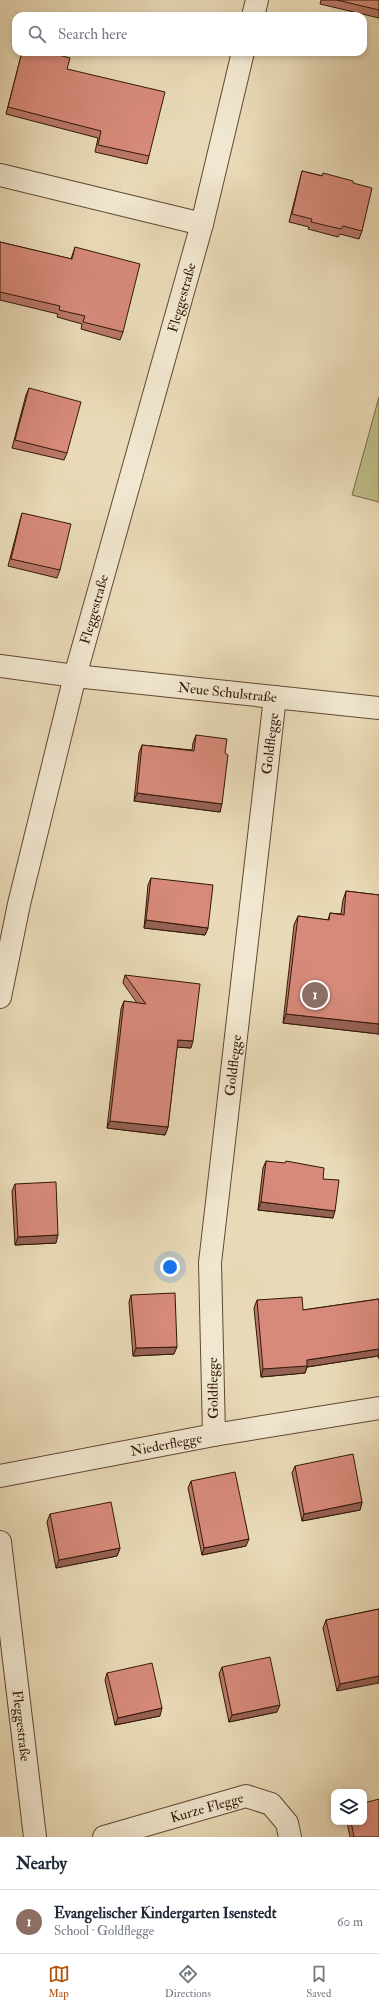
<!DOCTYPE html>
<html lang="en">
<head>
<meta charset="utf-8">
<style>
	:root { --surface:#fff; --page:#f2f2f3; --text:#1f2937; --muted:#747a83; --line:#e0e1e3; --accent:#b45309 }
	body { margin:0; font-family:"IM FELL Double Pica",serif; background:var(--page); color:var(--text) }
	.controls { position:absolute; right:12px; bottom:12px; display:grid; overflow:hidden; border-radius:8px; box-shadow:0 2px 6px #0003 }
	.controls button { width:36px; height:36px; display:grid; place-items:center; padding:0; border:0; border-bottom:1px solid var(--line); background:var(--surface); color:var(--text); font:20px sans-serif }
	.you { position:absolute; left:170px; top:1267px; width:14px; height:14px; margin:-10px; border:3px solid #fff; border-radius:50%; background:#1a73e8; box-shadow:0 0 0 6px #1a73e833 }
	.badge { display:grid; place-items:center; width:26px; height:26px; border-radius:50%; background:var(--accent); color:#fff; font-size:13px; font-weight:700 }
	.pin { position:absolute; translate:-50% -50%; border:2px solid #fff; box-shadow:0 1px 4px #0006 }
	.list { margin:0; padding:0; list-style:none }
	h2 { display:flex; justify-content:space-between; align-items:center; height:52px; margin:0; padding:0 16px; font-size:17px }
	h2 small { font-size:13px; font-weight:400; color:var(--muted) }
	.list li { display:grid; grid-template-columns:26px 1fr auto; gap:12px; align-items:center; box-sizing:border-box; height:64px; padding:0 16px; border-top:1px solid var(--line) }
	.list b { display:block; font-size:15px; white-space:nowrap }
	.list p { margin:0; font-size:13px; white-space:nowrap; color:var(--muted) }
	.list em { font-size:13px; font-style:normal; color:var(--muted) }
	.icon { flex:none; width:22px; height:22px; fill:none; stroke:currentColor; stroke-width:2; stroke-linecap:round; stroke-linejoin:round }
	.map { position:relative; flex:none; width:379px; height:1837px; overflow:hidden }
	.search { position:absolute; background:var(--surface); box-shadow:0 2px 6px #0003; left:12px; right:12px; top:12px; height:44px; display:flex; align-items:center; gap:10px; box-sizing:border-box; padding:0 14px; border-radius:12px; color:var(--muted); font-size:15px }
	.sheet { height:116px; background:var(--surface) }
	nav { display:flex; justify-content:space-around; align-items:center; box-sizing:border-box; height:56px; border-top:1px solid var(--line); background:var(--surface); font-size:11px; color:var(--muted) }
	nav a { display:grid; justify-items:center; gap:2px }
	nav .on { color:var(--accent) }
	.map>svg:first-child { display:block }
	.green { fill:#bebd89; stroke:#786a48 }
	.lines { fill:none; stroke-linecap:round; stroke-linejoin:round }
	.minor-casing { stroke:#604833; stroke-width:24 }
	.minor { stroke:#f1e7d0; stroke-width:22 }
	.wall { fill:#b97769; stroke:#321807 }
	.shaded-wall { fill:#966155; stroke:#321807 }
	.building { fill:#d78a7a; stroke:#321807 }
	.labels { text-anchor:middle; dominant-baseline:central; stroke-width:3; stroke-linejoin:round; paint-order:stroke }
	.street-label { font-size:14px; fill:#321807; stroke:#f1e7d0 }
</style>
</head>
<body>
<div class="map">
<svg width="379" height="1837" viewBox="0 0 379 1837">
	<rect width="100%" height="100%" fill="#e9dab7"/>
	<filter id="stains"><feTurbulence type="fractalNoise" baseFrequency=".005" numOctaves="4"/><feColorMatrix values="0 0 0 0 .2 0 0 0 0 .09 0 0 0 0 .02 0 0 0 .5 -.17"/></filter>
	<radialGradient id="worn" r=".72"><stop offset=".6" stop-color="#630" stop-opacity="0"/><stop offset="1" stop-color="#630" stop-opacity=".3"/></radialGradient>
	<path class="green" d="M 379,397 L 379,502 L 352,495 Z"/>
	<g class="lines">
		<defs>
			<g id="minor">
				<path d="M 253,16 L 257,0"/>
				<path d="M 0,175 L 202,224"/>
				<path id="s1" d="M 0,666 L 75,676 L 379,708"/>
				<path id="s2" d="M 0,997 L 19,904 L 75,676 L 202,224 L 243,52"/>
				<path id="s3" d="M 214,1435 L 210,1263 L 275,697"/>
				<path id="s4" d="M 0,1476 L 214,1435 L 379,1408"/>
				<path id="s5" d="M 0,1542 L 35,1837"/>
				<path id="s6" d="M 104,1837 L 246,1796 L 271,1804 L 287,1823 L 290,1837"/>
			</g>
		</defs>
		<use href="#minor" class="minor-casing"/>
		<use href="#minor" class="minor"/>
	</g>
	<path class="wall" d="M 321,0 L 379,0 L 379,18 L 320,4 Z
		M 22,52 L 47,52 L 149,156 L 147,164 L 95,152 L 98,138 L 6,114 Z
		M 302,171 L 353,183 L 362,231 L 359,239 L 340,234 L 338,237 L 308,229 L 309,227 L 289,222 L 300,179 Z
		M 0,242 L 71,259 L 75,247 L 123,332 L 120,340 L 81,329 L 82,324 L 57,317 L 58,314 L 0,300 Z
		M 29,388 L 67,453 L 64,460 L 12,448 L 26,395 Z
		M 22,513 L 60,570 L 57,578 L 8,566 L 20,520 Z
		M 196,735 L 225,753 L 220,812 L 134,801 L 139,753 L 142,745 L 192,750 L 193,743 Z
		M 151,878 L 208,928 L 205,935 L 144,928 L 148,885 Z
		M 346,891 L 379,895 L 379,1034 L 283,1023 L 294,925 L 298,916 L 328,920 L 330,913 L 341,914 L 343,900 Z
		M 125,975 L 191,1048 L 177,1047 L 168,1127 L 165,1135 L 107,1128 L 121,1009 L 124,1001 L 137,1003 L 123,983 Z
		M 266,1161 L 323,1179 L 333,1218 L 258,1210 L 263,1168 Z
		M 15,1184 L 56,1243 L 15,1245 L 12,1191 Z
		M 131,1295 L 174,1354 L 133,1356 L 129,1302 Z
		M 379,1299 L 379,1359 L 378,1356 L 307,1367 L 305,1373 L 261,1377 L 254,1308 L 257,1300 L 303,1310 Z
		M 295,1466 L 362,1502 L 360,1510 L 302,1521 L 292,1473 Z
		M 191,1481 L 246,1546 L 202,1555 L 188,1488 Z
		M 50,1514 L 120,1548 L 117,1556 L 56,1568 L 47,1522 Z
		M 379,1609 L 337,1691 L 323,1628 L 326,1620 Z
		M 222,1667 L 277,1712 L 229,1722 L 219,1674 Z
		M 107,1673 L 160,1716 L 115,1725 L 105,1680 Z
		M 347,1822 L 364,1822 L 379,1837 L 350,1837 Z"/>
	<path class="shaded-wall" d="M 137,793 L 222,804 L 220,812 L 134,801 Z
		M 146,920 L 208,928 L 205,935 L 144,928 Z
		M 286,1014 L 379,1024 L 379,1034 L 283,1023 Z
		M 178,1040 L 193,1041 L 191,1048 L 176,1047 Z
		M 110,1121 L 168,1127 L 165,1135 L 107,1128 Z
		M 261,1202 L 335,1211 L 333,1218 L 258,1210 Z
		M 58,1235 L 56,1243 L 15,1245 L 18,1237 Z
		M 177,1347 L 174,1354 L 133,1356 L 136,1348 Z
		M 379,1349 L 379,1353 L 378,1356 L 307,1367 L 305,1373 L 261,1377 L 263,1369 L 307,1360 Z
		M 362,1502 L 360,1510 L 302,1521 L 304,1514 Z
		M 249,1539 L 246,1546 L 202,1555 L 204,1548 Z
		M 120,1548 L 117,1556 L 56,1568 L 59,1560 Z
		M 379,1676 L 379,1683 L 337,1691 L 340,1684 Z
		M 280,1705 L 277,1712 L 229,1722 L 232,1715 Z
		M 162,1708 L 160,1716 L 115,1725 L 118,1718 Z"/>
	<path class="building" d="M 337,0 L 379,0 L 379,10 Z
		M 22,52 L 47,52 L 70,58 L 67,69 L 165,92 L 149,156 L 98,145 L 101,131 L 8,107 Z
		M 302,171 L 322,176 L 323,173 L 353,181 L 353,183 L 372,188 L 362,231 L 343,226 L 341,229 L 311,222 L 312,219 L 292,214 Z
		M 0,242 L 72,259 L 75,247 L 140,264 L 123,332 L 83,322 L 85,316 L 59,310 L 60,306 L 0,292 Z
		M 29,388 L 81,402 L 67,453 L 15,440 Z
		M 22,513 L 71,524 L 60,570 L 11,559 Z
		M 196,735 L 227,739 L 225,753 L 228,755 L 222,804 L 137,793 L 142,745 L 194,751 Z
		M 151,878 L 213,885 L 208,928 L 146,920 Z
		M 346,891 L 379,895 L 379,1024 L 286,1014 L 298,916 L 329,920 L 330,913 L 344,915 Z
		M 125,975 L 200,984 L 193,1041 L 178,1040 L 168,1127 L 110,1121 L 124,1001 L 146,1004 Z
		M 266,1161 L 285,1163 L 286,1161 L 324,1168 L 323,1179 L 339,1180 L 335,1211 L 261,1202 Z
		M 56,1182 L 58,1235 L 18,1237 L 15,1184 Z
		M 175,1293 L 177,1347 L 136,1348 L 131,1295 Z
		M 302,1297 L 303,1310 L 379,1299 L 379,1349 L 307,1360 L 307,1366 L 263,1369 L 257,1300 Z
		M 353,1454 L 362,1502 L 304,1514 L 295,1466 Z
		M 235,1472 L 249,1539 L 204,1548 L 191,1481 Z
		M 111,1502 L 120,1548 L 59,1560 L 50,1514 Z
		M 379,1609 L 379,1676 L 340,1684 L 326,1620 Z
		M 270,1657 L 280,1705 L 232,1715 L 222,1667 Z
		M 152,1663 L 162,1708 L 118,1718 L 107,1673 Z
		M 379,1799 L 379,1837 L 354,1837 L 351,1822 L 364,1822 L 364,1803 Z"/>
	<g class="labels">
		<g class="street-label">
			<text stroke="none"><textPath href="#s2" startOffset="723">Fleggestraße</textPath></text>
			<text stroke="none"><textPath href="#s2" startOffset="399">Fleggestraße</textPath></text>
			<text stroke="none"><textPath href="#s1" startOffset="229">Neue Schulstraße</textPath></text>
			<text stroke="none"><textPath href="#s3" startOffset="695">Goldflegge</textPath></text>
			<text stroke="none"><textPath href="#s3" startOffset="371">Goldflegge</textPath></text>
			<text transform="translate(213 1388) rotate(-91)">Goldflegge</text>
			<text stroke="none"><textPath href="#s4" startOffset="169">Niederflegge</textPath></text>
			<text stroke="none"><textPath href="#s5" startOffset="185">Fleggestraße</textPath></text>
			<text stroke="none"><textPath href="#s6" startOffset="107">Kurze Flegge</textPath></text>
		</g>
	</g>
	<rect width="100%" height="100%" filter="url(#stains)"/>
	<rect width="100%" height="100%" fill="url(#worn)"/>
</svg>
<div class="controls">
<button><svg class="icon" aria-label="layers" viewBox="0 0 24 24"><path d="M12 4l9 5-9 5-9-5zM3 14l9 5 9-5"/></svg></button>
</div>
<div class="you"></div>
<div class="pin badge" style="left:315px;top:995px;background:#8d6e63">1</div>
<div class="search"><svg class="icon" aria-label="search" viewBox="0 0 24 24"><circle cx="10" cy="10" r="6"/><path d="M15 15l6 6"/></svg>Search here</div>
</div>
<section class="sheet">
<h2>Nearby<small></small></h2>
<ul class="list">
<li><span class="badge" style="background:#8d6e63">1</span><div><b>Evangelischer Kindergarten Isenstedt</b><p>School · Goldflegge</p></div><em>60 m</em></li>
</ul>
</section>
<nav>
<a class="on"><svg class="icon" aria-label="map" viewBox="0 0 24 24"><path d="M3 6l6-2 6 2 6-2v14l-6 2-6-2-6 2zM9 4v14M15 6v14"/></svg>Map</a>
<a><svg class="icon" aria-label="directions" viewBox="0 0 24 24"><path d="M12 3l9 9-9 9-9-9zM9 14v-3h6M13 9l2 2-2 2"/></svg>Directions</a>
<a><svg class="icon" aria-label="saved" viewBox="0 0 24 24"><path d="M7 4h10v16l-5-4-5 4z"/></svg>Saved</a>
</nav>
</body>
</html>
